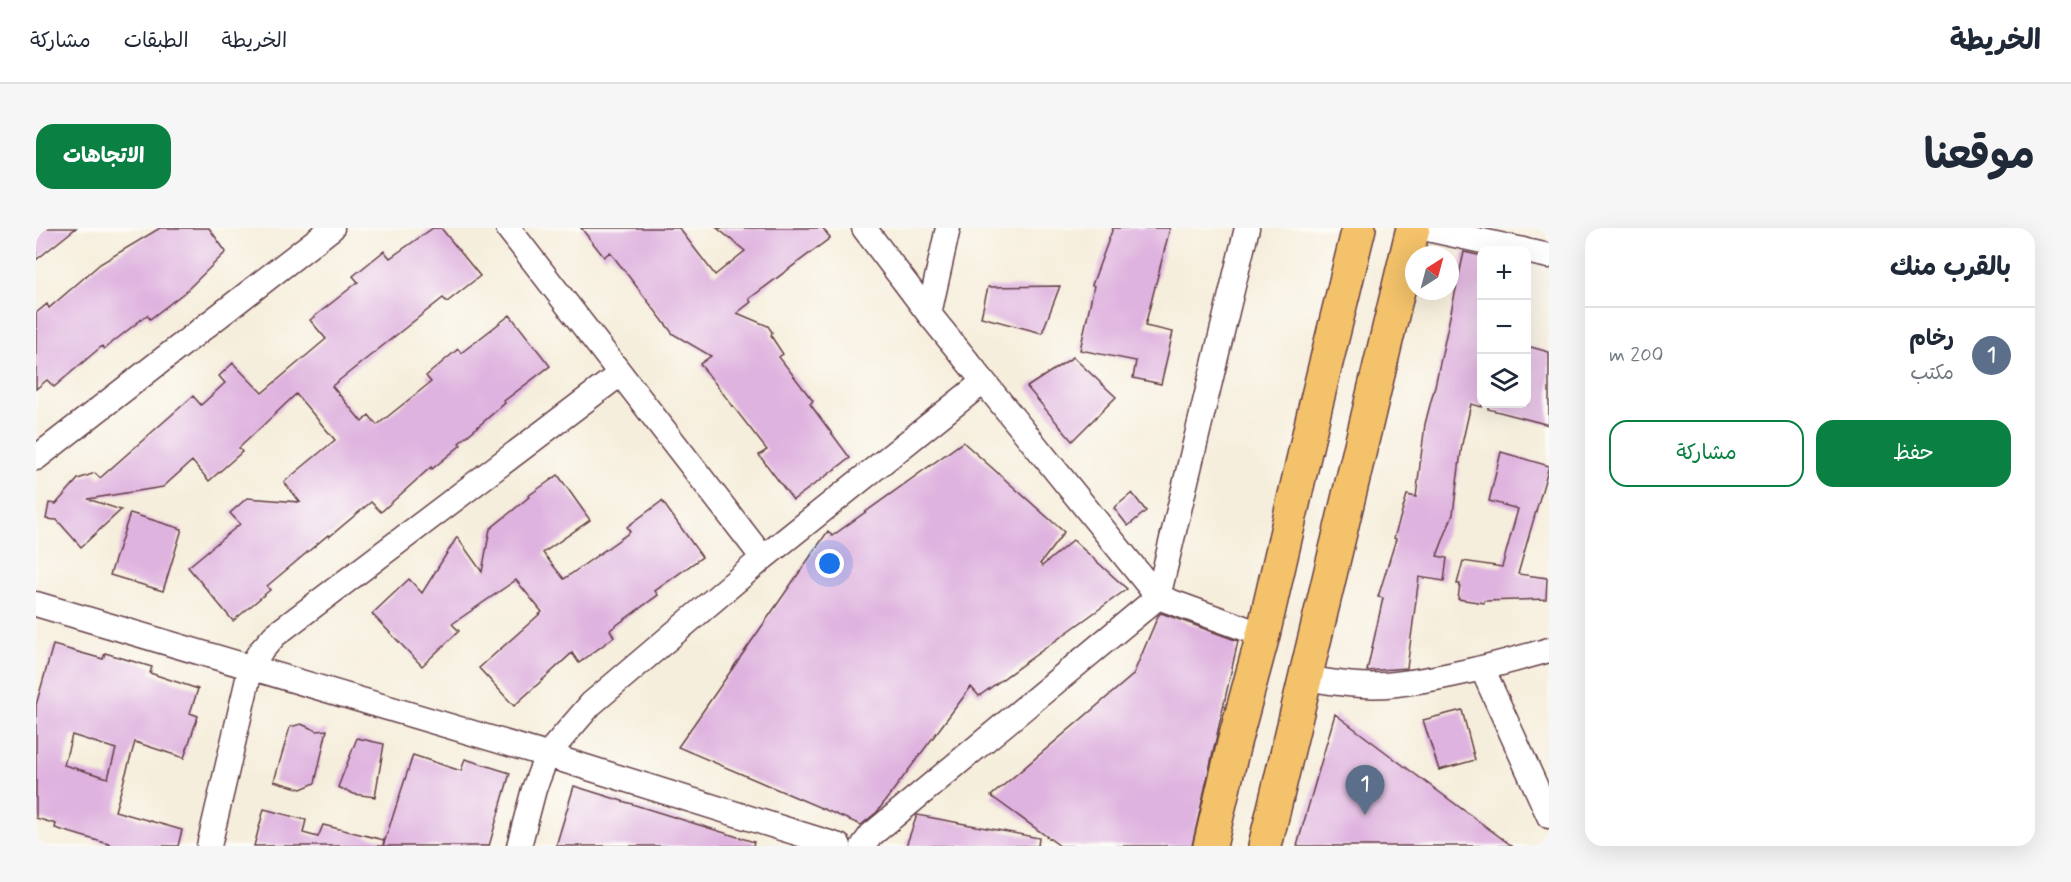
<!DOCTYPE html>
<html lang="ar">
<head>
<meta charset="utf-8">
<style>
	:root { --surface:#fff; --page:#f6f6f7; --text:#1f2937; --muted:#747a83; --line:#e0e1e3; --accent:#0b8043 }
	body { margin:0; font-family:Mynerve,"Playpen Sans Arabic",sans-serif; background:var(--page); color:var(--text); direction:rtl }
	.controls { position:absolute; right:18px; top:18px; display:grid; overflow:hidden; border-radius:12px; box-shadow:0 6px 24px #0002 }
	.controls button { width:54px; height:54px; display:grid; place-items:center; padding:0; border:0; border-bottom:2px solid var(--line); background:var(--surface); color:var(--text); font:30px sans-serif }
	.compass { position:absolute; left:1369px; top:18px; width:54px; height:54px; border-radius:50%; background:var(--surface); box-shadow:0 6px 24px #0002; rotate:36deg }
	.you { position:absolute; left:794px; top:336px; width:21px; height:21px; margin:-15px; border:4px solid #fff; border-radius:50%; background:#1a73e8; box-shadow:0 0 0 9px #1a73e833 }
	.badge { display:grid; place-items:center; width:39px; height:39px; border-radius:50%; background:var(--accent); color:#fff; font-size:20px; font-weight:700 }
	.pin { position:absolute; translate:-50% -50px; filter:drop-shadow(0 2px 3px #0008) }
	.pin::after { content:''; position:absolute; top:32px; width:21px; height:18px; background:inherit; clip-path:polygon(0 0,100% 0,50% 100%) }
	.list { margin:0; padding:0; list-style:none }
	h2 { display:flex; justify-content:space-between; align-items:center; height:78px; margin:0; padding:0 24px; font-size:26px }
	h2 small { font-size:20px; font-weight:400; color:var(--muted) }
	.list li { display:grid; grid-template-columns:39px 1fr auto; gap:18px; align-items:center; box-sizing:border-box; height:96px; padding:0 24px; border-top:2px solid var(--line) }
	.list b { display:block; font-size:22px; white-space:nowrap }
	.list p { margin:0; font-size:20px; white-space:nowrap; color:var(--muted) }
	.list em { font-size:20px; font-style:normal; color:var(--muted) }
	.actions { display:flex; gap:12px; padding:18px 24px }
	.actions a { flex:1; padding:14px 0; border:2px solid var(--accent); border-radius:18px; text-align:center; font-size:21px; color:var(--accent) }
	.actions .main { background:var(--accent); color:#fff }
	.icon { flex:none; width:33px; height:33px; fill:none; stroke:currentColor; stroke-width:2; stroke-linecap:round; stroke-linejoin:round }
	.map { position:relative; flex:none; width:1513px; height:618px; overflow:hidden; direction:ltr; border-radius:18px }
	header { display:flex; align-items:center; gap:36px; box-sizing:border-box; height:84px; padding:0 30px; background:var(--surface); border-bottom:2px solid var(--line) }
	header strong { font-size:28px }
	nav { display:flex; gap:33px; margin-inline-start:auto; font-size:21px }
	.intro { display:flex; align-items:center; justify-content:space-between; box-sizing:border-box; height:144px; padding:0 36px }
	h1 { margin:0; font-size:42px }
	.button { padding:15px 27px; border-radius:18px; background:var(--accent); color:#fff; font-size:21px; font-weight:700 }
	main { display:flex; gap:36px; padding:0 36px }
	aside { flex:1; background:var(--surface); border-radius:18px; box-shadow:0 6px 24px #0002 }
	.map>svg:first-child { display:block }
	.building { fill:#dfb3df; fill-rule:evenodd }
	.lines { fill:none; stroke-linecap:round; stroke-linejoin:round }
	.minor-casing { stroke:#643e46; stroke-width:27 }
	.primary-casing { stroke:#643e46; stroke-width:36 }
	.minor { stroke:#fff; stroke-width:24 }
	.primary { stroke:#f3c26a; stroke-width:33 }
</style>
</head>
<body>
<header>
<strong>الخريطة</strong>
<nav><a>الخريطة</a><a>الطبقات</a><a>مشاركة</a></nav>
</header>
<div class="intro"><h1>موقعنا</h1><a class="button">الاتجاهات</a></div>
<main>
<aside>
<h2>بالقرب منك<small></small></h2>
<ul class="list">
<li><span class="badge" style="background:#5c6f8a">1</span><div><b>رخام</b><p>مكتب</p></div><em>200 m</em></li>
</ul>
<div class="actions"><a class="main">حفظ</a><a>مشاركة</a></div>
</aside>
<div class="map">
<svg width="1513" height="618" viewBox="0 0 1513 618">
	<rect width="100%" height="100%" fill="#fdfcf7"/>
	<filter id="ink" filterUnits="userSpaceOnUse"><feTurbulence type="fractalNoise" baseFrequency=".0167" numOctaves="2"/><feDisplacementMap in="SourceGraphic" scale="12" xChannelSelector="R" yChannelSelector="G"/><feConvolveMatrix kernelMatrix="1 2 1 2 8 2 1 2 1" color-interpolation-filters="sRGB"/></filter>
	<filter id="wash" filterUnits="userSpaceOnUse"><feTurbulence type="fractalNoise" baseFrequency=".008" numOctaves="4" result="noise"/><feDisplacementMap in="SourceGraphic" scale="24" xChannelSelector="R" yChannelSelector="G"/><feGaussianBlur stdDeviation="1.35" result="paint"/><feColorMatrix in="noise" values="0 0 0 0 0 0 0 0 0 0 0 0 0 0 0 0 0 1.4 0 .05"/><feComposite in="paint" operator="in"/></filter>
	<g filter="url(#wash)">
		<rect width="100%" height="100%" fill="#f6eedc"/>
		<g id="blocks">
			<path class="building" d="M 0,0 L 40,0 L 0,32 Z
				M 124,0 L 173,0 L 190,24 L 149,64 L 114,91 L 111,87 L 68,121 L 66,118 L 18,159 L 11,152 L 0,161 L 0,85 L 11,76 L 13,80 L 64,36 Z
				M 397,0 L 405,0 L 444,48 L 411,74 L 407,70 L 296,158 L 326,194 L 333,187 L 341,197 L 395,154 L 390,148 L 422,121 L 425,125 L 474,87 L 514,138 L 468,173 L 469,175 L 423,215 L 425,217 L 396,241 L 395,239 L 345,284 L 335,274 L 293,309 L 292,307 L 231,358 L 234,362 L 197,393 L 152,339 L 204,296 L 194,285 L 211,270 L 264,274 L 248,254 L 299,212 L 260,166 L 203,220 L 206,224 L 173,253 L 156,233 L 127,259 L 52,271 L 85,282 L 45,319 L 21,292 L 10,291 L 13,275 L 20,276 L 42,251 L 59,245 L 64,250 L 157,168 L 165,177 L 189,155 L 183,148 L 197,135 L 226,165 L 290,111 L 274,92 L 322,54 L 317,48 L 348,23 L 354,30 Z
				M 545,0 L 643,0 L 679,47 L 709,23 L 681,0 L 787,0 L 794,10 L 713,71 L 715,74 L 701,85 L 732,98 L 736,104 L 735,108 L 747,126 L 743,129 L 777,173 L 774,176 L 814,230 L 757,272 L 723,227 L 731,222 L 664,136 L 675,128 L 637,106 L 574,24 L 568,29 Z
				M 1077,0 L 1134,0 L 1109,98 L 1137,104 L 1125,156 L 1097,150 L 1100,133 L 1044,122 L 1058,58 L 1056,57 Z
				M 1428,24 L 1446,28 L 1446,179 L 1435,176 L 1426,216 L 1417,286 L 1401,328 L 1411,330 L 1408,353 L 1383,349 L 1371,440 L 1331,443 L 1347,370 L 1342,369 L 1360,311 L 1358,310 L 1371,267 L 1380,269 L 1389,196 L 1399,158 Z
				M 1024,58 L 1006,105 L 945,89 L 952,59 Z
				M 1491,118 L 1513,124 L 1513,197 L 1452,181 L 1452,176 L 1491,176 Z
				M 1037,129 L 1080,169 L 1036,213 L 991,159 Z
				M 927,214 L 1028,304 L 1004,336 L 1006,338 L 1037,312 L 1091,361 L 943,468 L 935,459 L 841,584 L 825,597 L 642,519 L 792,303 L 796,308 Z
				M 1465,224 L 1513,238 L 1482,346 L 1511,350 L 1510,371 L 1448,373 L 1448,375 L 1422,371 L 1424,356 L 1421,356 L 1427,333 L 1466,339 L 1482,281 L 1453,273 Z
				M 522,247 L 554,292 L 507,325 L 528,351 L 594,304 L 591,299 L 626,273 L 666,329 L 619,363 L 622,367 L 574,402 L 578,409 L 543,435 L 536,425 L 478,478 L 443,440 L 506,384 L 480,352 L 416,396 L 423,403 L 386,438 L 336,386 L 373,351 L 386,365 L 421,309 L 446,344 L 454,301 L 493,269 L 492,268 Z
				M 1096,265 L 1110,283 L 1092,298 L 1078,280 Z
				M 94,285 L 146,301 L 127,363 L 74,347 Z
				M 1125,385 L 1202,413 L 1156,618 L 1024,618 L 955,568 L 1097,447 L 1122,388 Z
				M 17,417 L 67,431 L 69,425 L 116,439 L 114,445 L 162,461 L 154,485 L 162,488 L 148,530 L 99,514 L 79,583 L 146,602 L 142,618 L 79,618 L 19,600 L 20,596 L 0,590 L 0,477 ZM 36,507 L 80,521 L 72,550 L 28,537 Z
				M 1426,482 L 1439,532 L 1403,542 L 1387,492 Z
				M 1299,486 L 1368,538 L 1476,618 L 1261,618 Z
				M 265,496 L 281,503 L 291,502 L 279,555 L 265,561 L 238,553 L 254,499 Z
				M 321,510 L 348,516 L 339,569 L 318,566 L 302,559 Z
				M 377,527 L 425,543 L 429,531 L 474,545 L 453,618 L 347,618 Z
				M 538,558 L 718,614 L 717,618 L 520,618 Z
				M 228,581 L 270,592 L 267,605 L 282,609 L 287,597 L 348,612 L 347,618 L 218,618 Z
				M 881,587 L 1003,610 L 1002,618 L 870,618 Z"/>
		</g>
	</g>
	<g filter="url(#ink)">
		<use href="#blocks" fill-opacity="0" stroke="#643e46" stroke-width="1.5"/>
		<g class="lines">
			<defs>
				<path id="minor" d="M 472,0 L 727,330
					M 828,0 L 893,86 L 1122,369 L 1227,407
					M 1387,0 L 1487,22
					M 1490,23 L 1513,28
					M 893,86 L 912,0
					M 0,230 L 296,0
					M 0,376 L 511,527 L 803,618
					M 1446,440 L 1513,588
					M 1269,450 C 1299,455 1330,460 1360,456 C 1412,450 1463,436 1513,422
					M 173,618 L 215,438 L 224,424 L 239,407 L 584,146
					M 483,618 L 498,561 L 511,527 L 555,476 L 727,330 L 947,154
					M 827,618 L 835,607 L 1122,369 L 1211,0"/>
				<path id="primary" d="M 1174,618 L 1198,515 L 1227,407 L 1279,180 L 1323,0
					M 1229,618 L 1377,0"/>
			</defs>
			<use href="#minor" class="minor-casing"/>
			<use href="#primary" class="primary-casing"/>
			<use href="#minor" class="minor"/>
			<use href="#primary" class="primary"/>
		</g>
	</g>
</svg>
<div class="controls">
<button>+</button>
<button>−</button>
<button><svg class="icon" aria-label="layers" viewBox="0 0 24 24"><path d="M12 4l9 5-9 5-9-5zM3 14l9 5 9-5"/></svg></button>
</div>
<svg class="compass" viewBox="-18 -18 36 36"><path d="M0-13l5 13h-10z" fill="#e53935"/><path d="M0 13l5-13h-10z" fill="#747a83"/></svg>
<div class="you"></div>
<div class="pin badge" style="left:1329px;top:587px;background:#5c6f8a">1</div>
</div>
</main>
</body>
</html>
